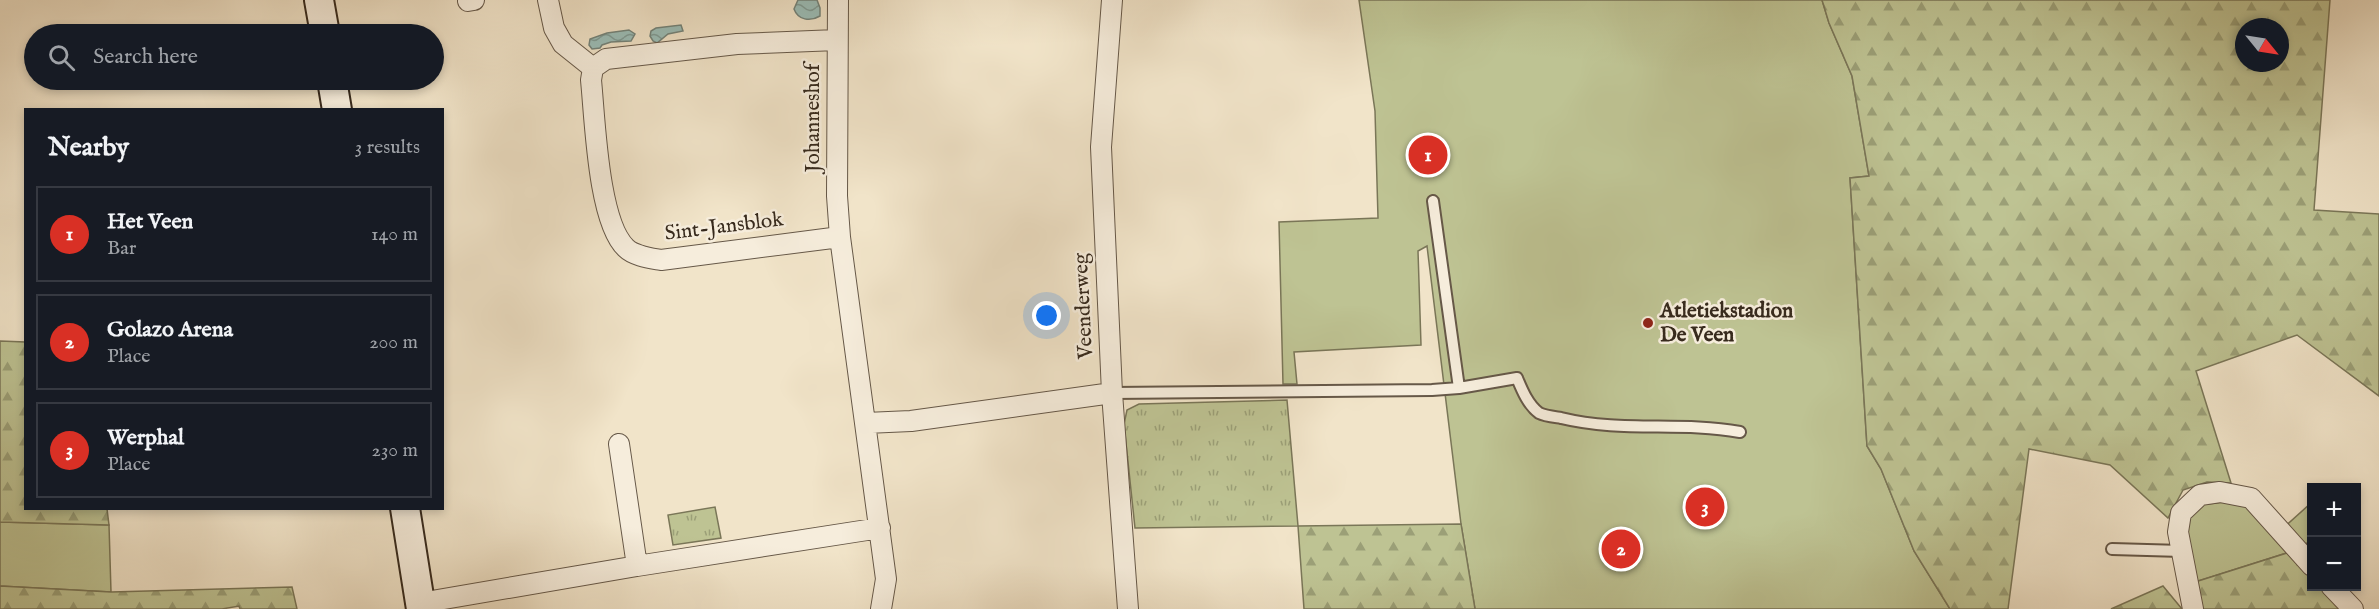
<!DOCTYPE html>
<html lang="en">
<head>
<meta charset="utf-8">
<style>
	:root { --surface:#171b24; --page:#20242c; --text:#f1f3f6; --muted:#9ea1a6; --line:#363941; --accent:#d93025 }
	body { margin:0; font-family:"IM FELL English",serif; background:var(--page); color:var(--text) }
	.controls { position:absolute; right:18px; bottom:18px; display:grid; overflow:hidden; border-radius:0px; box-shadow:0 3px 9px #0003 }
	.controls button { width:54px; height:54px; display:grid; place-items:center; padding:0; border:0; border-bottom:2px solid var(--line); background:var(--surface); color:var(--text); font:30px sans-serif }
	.compass { position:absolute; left:2235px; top:18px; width:54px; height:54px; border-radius:50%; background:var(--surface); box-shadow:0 3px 9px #0003; rotate:120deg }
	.you { position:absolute; left:1047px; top:316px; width:21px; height:21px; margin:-15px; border:4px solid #fff; border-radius:50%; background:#1a73e8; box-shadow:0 0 0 9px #1a73e833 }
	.badge { display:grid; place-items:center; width:39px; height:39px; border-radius:50%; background:var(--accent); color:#fff; font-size:20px; font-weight:700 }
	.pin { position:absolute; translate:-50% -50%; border:3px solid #fff; box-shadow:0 2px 6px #0006 }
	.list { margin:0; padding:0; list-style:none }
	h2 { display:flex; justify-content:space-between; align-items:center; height:78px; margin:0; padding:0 24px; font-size:26px }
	h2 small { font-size:20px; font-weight:400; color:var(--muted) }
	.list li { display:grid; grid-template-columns:39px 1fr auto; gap:18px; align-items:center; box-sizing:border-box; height:96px; margin:0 12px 12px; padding:0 12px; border:2px solid var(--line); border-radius:0px }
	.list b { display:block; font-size:22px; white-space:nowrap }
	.list p { margin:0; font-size:20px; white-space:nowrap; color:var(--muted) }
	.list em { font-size:20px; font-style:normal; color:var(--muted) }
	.icon { flex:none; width:33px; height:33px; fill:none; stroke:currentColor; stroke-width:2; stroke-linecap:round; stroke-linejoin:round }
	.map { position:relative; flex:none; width:2379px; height:609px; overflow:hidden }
	.search { position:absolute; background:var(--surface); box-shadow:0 3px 9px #0003; left:24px; top:24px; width:420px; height:66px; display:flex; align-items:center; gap:15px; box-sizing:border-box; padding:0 21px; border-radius:33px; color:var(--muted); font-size:22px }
	.panel { position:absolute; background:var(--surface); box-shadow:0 3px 9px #0003; left:24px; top:108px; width:420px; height:402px; border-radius:0px }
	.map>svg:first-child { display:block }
	.grass { fill:#bec393; stroke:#7a7658; stroke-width:1.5 }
	.forest { fill:url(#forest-firs); stroke:#7a7658; stroke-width:1.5; fill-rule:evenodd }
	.park { fill:url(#park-tufts); stroke:#7a7658; stroke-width:1.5 }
	.water { fill:url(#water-waves); stroke:#73837a; stroke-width:1.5 }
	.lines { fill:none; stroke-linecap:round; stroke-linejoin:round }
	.lane-casing { stroke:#665848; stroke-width:14 }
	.street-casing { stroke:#665848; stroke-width:22 }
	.secondary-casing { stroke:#372a1d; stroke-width:32 }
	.lane { stroke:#f6eddc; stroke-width:10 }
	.street { stroke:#f6eddc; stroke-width:20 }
	.secondary { stroke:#f6eddc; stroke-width:28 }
	.poi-dot { fill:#8f2418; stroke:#f6eddc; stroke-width:2 }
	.labels { text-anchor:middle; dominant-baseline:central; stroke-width:5; stroke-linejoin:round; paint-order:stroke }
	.street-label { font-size:21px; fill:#372a1d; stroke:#f6eddc }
	.poi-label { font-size:21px; font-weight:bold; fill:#372a1d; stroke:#f6eddc; text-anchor:start }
</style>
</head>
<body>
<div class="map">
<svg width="2379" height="609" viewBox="0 0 2379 609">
	<defs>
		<pattern id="forest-firs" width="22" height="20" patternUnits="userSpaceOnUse" patternTransform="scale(1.5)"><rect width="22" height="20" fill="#bec393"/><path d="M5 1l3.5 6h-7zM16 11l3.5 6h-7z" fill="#9b9f77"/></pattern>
		<pattern id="park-tufts" width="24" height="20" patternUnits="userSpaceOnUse" patternTransform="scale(1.5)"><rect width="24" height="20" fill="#bec393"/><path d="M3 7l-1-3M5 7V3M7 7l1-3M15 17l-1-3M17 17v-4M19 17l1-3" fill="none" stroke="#9b9f77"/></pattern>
		<pattern id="water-waves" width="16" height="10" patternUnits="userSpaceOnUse" patternTransform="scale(1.5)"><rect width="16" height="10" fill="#9bbeb8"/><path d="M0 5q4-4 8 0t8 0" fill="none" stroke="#7f9b95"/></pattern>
	</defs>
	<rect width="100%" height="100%" fill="#f1e4c9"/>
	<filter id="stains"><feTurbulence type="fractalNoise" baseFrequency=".00333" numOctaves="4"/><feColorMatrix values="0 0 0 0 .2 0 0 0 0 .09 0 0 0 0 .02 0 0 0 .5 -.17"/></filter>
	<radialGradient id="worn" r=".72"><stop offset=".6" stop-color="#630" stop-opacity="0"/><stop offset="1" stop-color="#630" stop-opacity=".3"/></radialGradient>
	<path class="grass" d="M 1359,0 L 1822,0 L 1829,23 L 1852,76 L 1869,176 L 1850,178 L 1867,446 L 1881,469 L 1914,551 L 1950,609 L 1475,609 L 1461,524 L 1427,246 L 1418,251 L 1421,345 L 1294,352 L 1297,384 L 1283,384 L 1279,222 L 1378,218 L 1375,111 Z
		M 2242,500 L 2290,552 L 2195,582 L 2184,518 L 2199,505 Z
		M 2311,503 L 2311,539 L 2299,551 L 2281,530 Z
		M 0,522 L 109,525 L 111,592 L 0,586 Z"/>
	<path class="forest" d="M 1822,0 L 2330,0 L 2314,210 L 2379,214 L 2379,396 L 2297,335 L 2196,371 L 2231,483 L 2207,482 L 2183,490 L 2168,518 L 2110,465 L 2029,449 L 2008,609 L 1950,609 L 1914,551 L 1881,469 L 1867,446 L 1850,178 L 1869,176 L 1852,76 L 1829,23 ZM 2244,27 L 2280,27 L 2280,63 L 2244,63 Z
		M 0,341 L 25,342 L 26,508 L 107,509 L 109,525 L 0,522 Z
		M 1461,524 L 1475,609 L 1304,609 L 1298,526 Z
		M 2290,552 L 2311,573 L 2312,586 L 2326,587 L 2348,609 L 2201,609 L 2195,582 Z
		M 0,586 L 111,592 L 292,587 L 297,609 L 240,609 L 239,606 L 222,609 L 0,609 Z
		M 2163,586 L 2182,609 L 2111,609 Z"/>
	<path class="park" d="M 1287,400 L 1298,526 L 1135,528 L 1124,424 L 1127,410 L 1139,404 Z
		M 715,507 L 721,538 L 673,545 L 668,515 Z"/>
	<path class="water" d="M 798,0 L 817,0 L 820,8 L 820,16 C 810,22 798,20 794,9 Z
		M 681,25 L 683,31 L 668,34 L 657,43 L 653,41 L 650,36 L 651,31 L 656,28 Z
		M 629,30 L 635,34 L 631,41 L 611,42 L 602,45 L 600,48 L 592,49 L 589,45 L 590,39 L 607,33 Z"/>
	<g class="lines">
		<defs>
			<path id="lane" d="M 1433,201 L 1459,388
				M 1112,393 L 1432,390 L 1459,388 L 1517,378 C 1522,390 1528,405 1539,413 C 1545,416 1555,417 1561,418 C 1623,433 1679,421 1740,432
				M 2112,549 L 2182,551"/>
			<path id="street" d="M 548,0 L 554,28 L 563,44 L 593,68
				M 838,0 L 837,196 L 840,237 L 886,579 L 881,609
				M 1112,0 L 1101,147 L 1112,393 L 1128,609
				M 468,1 L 474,0
				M 837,40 L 737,44 L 606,59 L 593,68 L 591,80 C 595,119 598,222 626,248 C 634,256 650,258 661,260 L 840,237
				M 866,423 L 911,421 L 1112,393
				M 637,566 L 880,528
				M 2331,586 L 2353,609
				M 420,603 L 637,566 L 619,444
				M 2193,609 L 2178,532 L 2181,513 L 2200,495 L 2220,492 L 2251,498 L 2312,566"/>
			<path id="secondary" d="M 319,0 L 325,34
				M 332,80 L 337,110
				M 405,508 L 421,609"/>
		</defs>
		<use href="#lane" class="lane-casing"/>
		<use href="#street" class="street-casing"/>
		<use href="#secondary" class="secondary-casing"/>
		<use href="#lane" class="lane"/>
		<use href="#street" class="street"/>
		<use href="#secondary" class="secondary"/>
	</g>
	<circle class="poi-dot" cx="1648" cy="323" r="6"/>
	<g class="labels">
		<g class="street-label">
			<text transform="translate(813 118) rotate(-90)">Johanneshof</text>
			<text transform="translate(724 227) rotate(-7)">Sint-Jansblok</text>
			<text transform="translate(1084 306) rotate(-93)">Veenderweg</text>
		</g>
		<g class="poi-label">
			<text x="1660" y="311">Atletiekstadion<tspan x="1660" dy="24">De Veen</tspan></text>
		</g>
	</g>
	<rect width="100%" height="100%" filter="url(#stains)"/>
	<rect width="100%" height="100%" fill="url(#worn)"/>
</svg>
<div class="controls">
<button>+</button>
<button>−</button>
</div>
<svg class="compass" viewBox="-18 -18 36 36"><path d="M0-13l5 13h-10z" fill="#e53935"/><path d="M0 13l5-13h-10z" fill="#9ea1a6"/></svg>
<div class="you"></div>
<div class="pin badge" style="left:1428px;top:155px">1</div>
<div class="pin badge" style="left:1621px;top:549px">2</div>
<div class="pin badge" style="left:1705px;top:507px">3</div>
<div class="search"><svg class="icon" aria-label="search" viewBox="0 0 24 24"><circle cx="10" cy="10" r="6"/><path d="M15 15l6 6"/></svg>Search here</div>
<section class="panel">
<h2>Nearby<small>3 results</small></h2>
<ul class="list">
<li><span class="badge">1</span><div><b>Het Veen</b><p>Bar</p></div><em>140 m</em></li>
<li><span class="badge">2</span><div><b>Golazo Arena</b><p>Place</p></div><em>200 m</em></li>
<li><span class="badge">3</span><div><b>Werphal</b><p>Place</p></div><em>230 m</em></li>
</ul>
</section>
</div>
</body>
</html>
